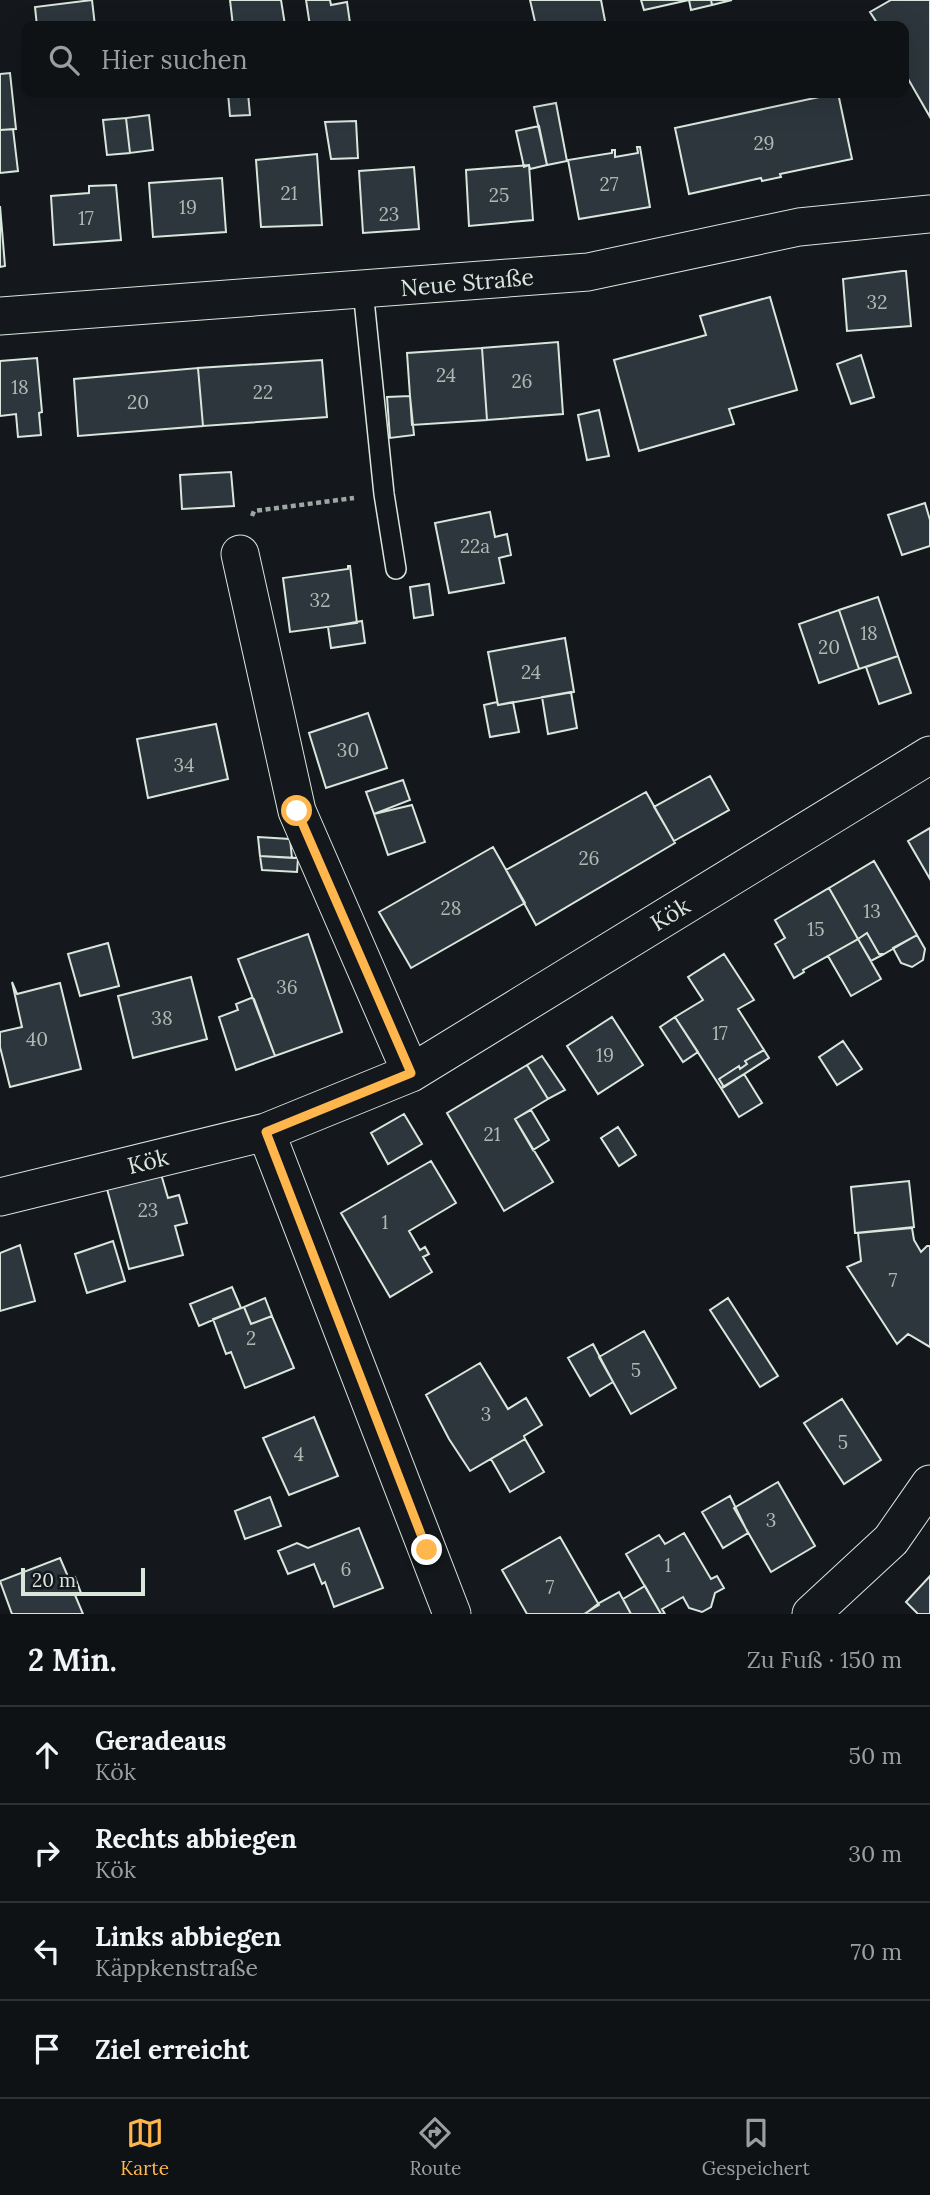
<!DOCTYPE html>
<html lang="de">
<head>
<meta charset="utf-8">
<style>
	:root { --surface:#0f1215; --page:#1d2022; --text:#f1f3f6; --muted:#9b9ea0; --line:#2f3234; --accent:#ffb74d }
	body { margin:0; font-family:Lora,serif; background:var(--page); color:var(--text) }
	.scale { position:absolute; left:21px; bottom:18px; width:124px; box-sizing:border-box; padding-left:7px; border:4px solid #d8e6dc; border-top:0; font-size:19px; line-height:24px; white-space:nowrap; color:#d8e6dc; -webkit-text-stroke:5px #14181c; paint-order:stroke }
	.stop { position:absolute; width:21px; height:21px; margin:-16px; border:5px solid #ffb74d; border-radius:50%; background:#fff }
	.stop.end { background:#ffb74d; border-color:#fff; box-shadow:0 2px 7px #0008 }
	.list { margin:0; padding:0; list-style:none }
	h2 { display:flex; justify-content:space-between; align-items:center; height:91px; margin:0; padding:0 28px; font-size:30px }
	h2 small { font-size:23px; font-weight:400; color:var(--muted) }
	.list li { display:grid; grid-template-columns:46px 1fr auto; gap:21px; align-items:center; box-sizing:border-box; height:98px; padding:0 28px; border-top:2px solid var(--line) }
	.list b { display:block; font-size:26px; white-space:nowrap }
	.list p { margin:0; font-size:23px; white-space:nowrap; color:var(--muted) }
	.list em { font-size:23px; font-style:normal; color:var(--muted) }
	.icon { flex:none; width:38px; height:38px; fill:none; stroke:currentColor; stroke-width:2; stroke-linecap:round; stroke-linejoin:round }
	.map { position:relative; flex:none; width:930px; height:1614px; overflow:hidden }
	.search { position:absolute; background:var(--surface); box-shadow:0 7px 28px #0002; left:21px; right:21px; top:21px; height:77px; display:flex; align-items:center; gap:18px; box-sizing:border-box; padding:0 24px; border-radius:14px; color:var(--muted); font-size:26px }
	.sheet { height:483px; background:var(--surface) }
	nav { display:flex; justify-content:space-around; align-items:center; box-sizing:border-box; height:98px; border-top:2px solid var(--line); background:var(--surface); font-size:19px; color:var(--muted) }
	nav a { display:grid; justify-items:center; gap:4px }
	nav .on { color:var(--accent) }
	.map>svg:first-child { display:block }
	.building { fill:#2c363c; stroke:#d8e6dc; stroke-width:2 }
	.lines { fill:none; stroke-linecap:round; stroke-linejoin:round }
	.lane-casing { stroke:#d8e6dc; stroke-width:22 }
	.street-casing { stroke:#d8e6dc; stroke-width:39 }
	.path { stroke:#9da8a2; stroke-width:4.5; stroke-dasharray:5 3.5; stroke-linecap:butt }
	.lane { stroke:#14181c; stroke-width:19 }
	.street { stroke:#14181c; stroke-width:37 }
	.route { stroke:#ffb74d; stroke-width:9 }
	.labels { text-anchor:middle; dominant-baseline:central; stroke-width:5; stroke-linejoin:round; paint-order:stroke }
	.number-label { font-size:19px; fill:#adbab4 }
	.street-label { font-size:23px; fill:#d8e6dc; stroke:#14181c }
</style>
</head>
<body>
<div class="map">
<svg width="930" height="1614" viewBox="0 0 930 1614">
	<rect width="100%" height="100%" fill="#14181c"/>
	<path class="building" d="M 92,0 L 95,26 L 37,26 L 35,7 Z
		M 230,0 L 281,0 L 285,25 L 233,26 Z
		M 306,0 L 330,0 L 331,5 L 347,2 L 350,23 L 310,26 Z
		M 530,0 L 601,0 L 606,26 L 536,26 Z
		M 641,0 L 711,0 L 712,5 L 691,10 L 689,0 L 644,10 Z
		M 711,0 L 732,0 L 712,5 Z
		M 891,0 L 930,0 L 930,117 L 907,77 L 905,78 L 904,76 L 904,26 L 879,26 L 870,12 Z
		M 10,73 L 16,129 L 0,130 L 0,74 Z
		M 228,93 L 248,93 L 250,115 L 230,116 Z
		M 838,93 L 852,159 L 780,174 L 781,177 L 762,181 L 761,178 L 689,194 L 675,128 Z
		M 556,103 L 567,161 L 547,165 L 534,107 Z
		M 149,115 L 153,150 L 130,153 L 126,118 Z
		M 126,118 L 130,153 L 107,155 L 103,120 Z
		M 356,121 L 358,158 L 331,159 L 325,122 Z
		M 539,126 L 547,165 L 530,169 L 529,165 L 524,167 L 516,131 Z
		M 13,129 L 18,171 L 0,173 L 0,130 Z
		M 637,147 L 640,147 L 650,207 L 579,219 L 568,160 L 612,153 L 612,150 L 615,150 L 615,157 L 638,153 Z
		M 317,154 L 322,225 L 261,227 L 256,160 Z
		M 529,165 L 533,220 L 469,226 L 466,170 Z
		M 414,167 L 419,229 L 363,233 L 359,171 Z
		M 222,178 L 226,232 L 153,237 L 149,183 Z
		M 116,185 L 121,240 L 54,245 L 51,196 L 89,193 L 89,186 Z
		M 0,206 L 5,266 L 0,267 Z
		M 902,271 L 906,271 L 911,326 L 847,331 L 843,279 Z
		M 770,297 L 797,390 L 729,409 L 734,424 L 639,451 L 614,360 L 706,335 L 700,316 Z
		M 558,342 L 563,414 L 487,420 L 482,348 Z
		M 482,348 L 487,420 L 412,425 L 407,353 Z
		M 861,355 L 874,397 L 851,404 L 837,364 Z
		M 37,358 L 42,412 L 39,413 L 41,435 L 18,437 L 16,414 L 0,416 L 0,361 Z
		M 322,360 L 327,417 L 203,426 L 198,368 Z
		M 198,368 L 203,426 L 78,436 L 74,379 Z
		M 410,396 L 414,435 L 390,438 L 387,397 Z
		M 599,410 L 609,456 L 587,460 L 578,415 Z
		M 231,472 L 234,506 L 182,509 L 180,475 Z
		M 925,503 L 930,520 L 930,546 L 902,555 L 888,515 Z
		M 490,512 L 495,537 L 507,534 L 511,555 L 499,558 L 504,583 L 449,593 L 435,523 Z
		M 348,566 L 350,566 L 357,623 L 290,632 L 283,578 L 348,569 Z
		M 429,584 L 433,615 L 414,618 L 410,587 Z
		M 878,597 L 898,656 L 859,669 L 839,610 Z
		M 839,610 L 859,669 L 819,683 L 799,624 Z
		M 362,621 L 365,643 L 331,648 L 328,627 Z
		M 565,638 L 574,692 L 498,705 L 488,652 Z
		M 898,656 L 911,693 L 879,704 L 866,667 Z
		M 571,692 L 577,728 L 548,734 L 542,697 Z
		M 497,702 L 498,705 L 513,702 L 519,732 L 490,737 L 484,705 Z
		M 368,713 L 387,768 L 326,788 L 309,733 Z
		M 216,724 L 228,779 L 148,798 L 137,739 Z
		M 710,776 L 729,810 L 674,841 L 654,807 Z
		M 403,780 L 410,800 L 374,814 L 366,792 Z
		M 646,792 L 675,843 L 536,925 L 506,870 Z
		M 412,805 L 425,842 L 388,855 L 374,814 Z
		M 930,828 L 930,879 L 908,841 Z
		M 258,837 L 290,839 L 292,858 L 260,856 Z
		M 493,847 L 525,903 L 411,968 L 379,912 Z
		M 260,856 L 298,858 L 297,872 L 262,870 Z
		M 874,861 L 917,935 L 884,954 L 879,954 L 867,933 L 858,939 L 829,888 Z
		M 829,888 L 858,939 L 803,970 L 804,972 L 794,978 L 775,944 L 785,938 L 775,920 Z
		M 867,933 L 879,954 L 884,954 L 871,961 L 858,939 Z
		M 308,934 L 342,1032 L 275,1056 L 238,959 Z
		M 917,935 L 925,949 L 923,960 L 912,967 L 901,963 L 893,948 Z
		M 858,939 L 881,979 L 851,996 L 828,956 Z
		M 108,943 L 119,986 L 80,996 L 68,954 Z
		M 724,954 L 754,1000 L 738,1009 L 764,1050 L 745,1061 L 747,1064 L 740,1069 L 739,1066 L 719,1079 L 724,1087 L 721,1088 L 675,1017 L 703,1000 L 688,977 Z
		M 191,977 L 207,1039 L 133,1058 L 118,996 Z
		M 12,982 L 17,994 L 60,983 L 81,1069 L 10,1087 L 0,1047 L 0,1032 L 22,1027 Z
		M 251,998 L 254,999 L 275,1056 L 236,1070 L 219,1017 L 238,1010 L 236,1004 Z
		M 612,1017 L 643,1065 L 598,1094 L 567,1046 Z
		M 675,1017 L 698,1052 L 683,1062 L 660,1027 Z
		M 843,1041 L 862,1069 L 837,1085 L 819,1057 Z
		M 764,1050 L 769,1058 L 724,1087 L 719,1079 L 739,1066 L 740,1069 L 747,1064 L 745,1061 Z
		M 542,1056 L 565,1090 L 548,1099 L 527,1065 Z
		M 527,1065 L 548,1099 L 515,1119 L 553,1182 L 504,1211 L 447,1113 Z
		M 744,1074 L 762,1103 L 739,1117 L 721,1088 Z
		M 531,1110 L 549,1140 L 533,1150 L 515,1119 Z
		M 404,1114 L 422,1144 L 388,1164 L 371,1133 Z
		M 618,1127 L 636,1155 L 619,1166 L 601,1138 Z
		M 431,1161 L 456,1203 L 409,1231 L 420,1250 L 425,1247 L 429,1254 L 423,1257 L 432,1272 L 390,1297 L 341,1213 Z
		M 161,1174 L 168,1198 L 179,1195 L 187,1223 L 175,1226 L 183,1255 L 129,1269 L 107,1189 Z
		M 909,1181 L 914,1227 L 855,1233 L 851,1187 Z
		M 912,1228 L 914,1240 L 921,1252 L 927,1246 L 930,1246 L 930,1347 L 908,1334 L 897,1344 L 847,1267 L 861,1261 L 858,1233 Z
		M 113,1241 L 125,1281 L 87,1293 L 75,1254 Z
		M 20,1245 L 35,1301 L 0,1311 L 0,1253 Z
		M 232,1287 L 241,1308 L 199,1326 L 190,1304 Z
		M 265,1298 L 272,1316 L 251,1324 L 244,1307 Z
		M 728,1298 L 778,1376 L 760,1387 L 710,1310 Z
		M 244,1307 L 251,1324 L 272,1316 L 294,1368 L 245,1388 L 231,1352 L 226,1354 L 213,1319 Z
		M 644,1331 L 676,1388 L 631,1414 L 599,1357 Z
		M 593,1344 L 613,1382 L 590,1396 L 568,1358 Z
		M 480,1363 L 508,1409 L 526,1398 L 542,1425 L 524,1436 L 525,1439 L 470,1471 L 449,1439 L 426,1395 Z
		M 842,1399 L 881,1460 L 844,1484 L 804,1423 Z
		M 314,1417 L 338,1476 L 289,1495 L 263,1438 Z
		M 525,1439 L 544,1472 L 510,1492 L 491,1459 Z
		M 778,1482 L 815,1546 L 771,1572 L 734,1508 Z
		M 730,1496 L 748,1533 L 723,1548 L 702,1512 Z
		M 270,1497 L 281,1526 L 245,1539 L 235,1511 Z
		M 359,1528 L 383,1588 L 334,1607 L 325,1582 L 322,1584 L 314,1564 L 288,1574 L 278,1551 L 297,1543 L 308,1548 Z
		M 684,1533 L 711,1579 L 717,1576 L 724,1588 L 715,1593 L 711,1607 L 702,1612 L 689,1608 L 683,1597 L 662,1609 L 665,1614 L 661,1614 L 626,1554 L 659,1535 L 665,1544 Z
		M 560,1537 L 599,1605 L 584,1614 L 527,1614 L 502,1570 Z
		M 60,1558 L 69,1579 L 75,1577 L 81,1593 L 75,1595 L 83,1614 L 12,1614 L 0,1581 Z
		M 930,1576 L 930,1614 L 918,1614 L 906,1602 Z
		M 645,1586 L 661,1614 L 631,1614 L 623,1599 Z
		M 619,1592 L 631,1614 L 585,1614 L 599,1603 Z"/>
	<g class="lines">
		<defs>
			<path id="lane" d="M 363,290 L 384,494 L 396,569"/>
			<path id="street" d="M 0,316 L 588,272 L 799,227 L 930,214
				M 240,554 L 297,811 L 411,1073
				M 266,1132 L 452,1614
				M 0,1197 L 266,1132 L 411,1073 L 930,755
				M 811,1614 L 891,1540 L 930,1484"/>
		</defs>
		<use href="#lane" class="lane-casing"/>
		<use href="#street" class="street-casing"/>
		<path class="path" d="M 252,516 L 254,511 L 354,498"/>
		<use href="#lane" class="lane"/>
		<use href="#street" class="street"/>
	</g>
	<g class="lines">
		<path class="route" d="M 297,811 L 411,1073 L 266,1132 L 427,1550"/>
	</g>
	<g class="labels">
		<g class="number-label">
			<text x="764" y="143">29</text>
			<text x="609" y="184">27</text>
			<text x="289" y="193">21</text>
			<text x="499" y="195">25</text>
			<text x="188" y="207">19</text>
			<text x="389" y="214">23</text>
			<text x="86" y="218">17</text>
			<text x="877" y="302">32</text>
			<text x="446" y="375">24</text>
			<text x="522" y="381">26</text>
			<text x="20" y="387">18</text>
			<text x="263" y="392">22</text>
			<text x="138" y="402">20</text>
			<text x="475" y="546">22a</text>
			<text x="320" y="600">32</text>
			<text x="869" y="633">18</text>
			<text x="829" y="647">20</text>
			<text x="531" y="672">24</text>
			<text x="348" y="750">30</text>
			<text x="184" y="765">34</text>
			<text x="589" y="858">26</text>
			<text x="451" y="908">28</text>
			<text x="872" y="911">13</text>
			<text x="816" y="929">15</text>
			<text x="287" y="987">36</text>
			<text x="162" y="1018">38</text>
			<text x="720" y="1033">17</text>
			<text x="37" y="1039">40</text>
			<text x="605" y="1055">19</text>
			<text x="492" y="1134">21</text>
			<text x="148" y="1210">23</text>
			<text x="385" y="1222">1</text>
			<text x="893" y="1280">7</text>
			<text x="251" y="1338">2</text>
			<text x="636" y="1370">5</text>
			<text x="486" y="1414">3</text>
			<text x="843" y="1442">5</text>
			<text x="299" y="1454">4</text>
			<text x="771" y="1520">3</text>
			<text x="668" y="1565">1</text>
			<text x="346" y="1569">6</text>
			<text x="550" y="1587">7</text>
		</g>
		<g class="street-label">
			<text transform="translate(467 282) rotate(-5)">Neue Straße</text>
			<text transform="translate(670 914) rotate(-32)">Kök</text>
			<text transform="translate(148 1161) rotate(-14)">Kök</text>
		</g>
	</g>
</svg>
<div class="scale">20 m</div>
<div class="stop" style="left:297px;top:811px"></div>
<div class="stop end" style="left:427px;top:1550px"></div>
<div class="search"><svg class="icon" aria-label="search" viewBox="0 0 24 24"><circle cx="10" cy="10" r="6"/><path d="M15 15l6 6"/></svg>Hier suchen</div>
</div>
<section class="sheet">
<h2>2 Min.<small>Zu Fuß · 150 m</small></h2>
<ul class="list">
<li><svg class="icon" aria-label="ahead" viewBox="0 0 24 24"><path d="M12 20V5M6 11l6-6 6 6"/></svg><div><b>Geradeaus</b><p>Kök</p></div><em>50 m</em></li>
<li><svg class="icon" aria-label="right" viewBox="0 0 24 24"><path d="M7 20v-9h11M14 6l5 5-5 5"/></svg><div><b>Rechts abbiegen</b><p>Kök</p></div><em>30 m</em></li>
<li><svg class="icon" aria-label="left" viewBox="0 0 24 24"><path d="M17 20v-9H6M10 6l-5 5 5 5"/></svg><div><b>Links abbiegen</b><p>Käppkenstraße</p></div><em>70 m</em></li>
<li><svg class="icon" aria-label="arrive" viewBox="0 0 24 24"><path d="M6 21V4h12l-3 4 3 4H6"/></svg><div><b>Ziel erreicht</b></div></li>
</ul>
</section>
<nav>
<a class="on"><svg class="icon" aria-label="map" viewBox="0 0 24 24"><path d="M3 6l6-2 6 2 6-2v14l-6 2-6-2-6 2zM9 4v14M15 6v14"/></svg>Karte</a>
<a><svg class="icon" aria-label="directions" viewBox="0 0 24 24"><path d="M12 3l9 9-9 9-9-9zM9 14v-3h6M13 9l2 2-2 2"/></svg>Route</a>
<a><svg class="icon" aria-label="saved" viewBox="0 0 24 24"><path d="M7 4h10v16l-5-4-5 4z"/></svg>Gespeichert</a>
</nav>
</body>
</html>
